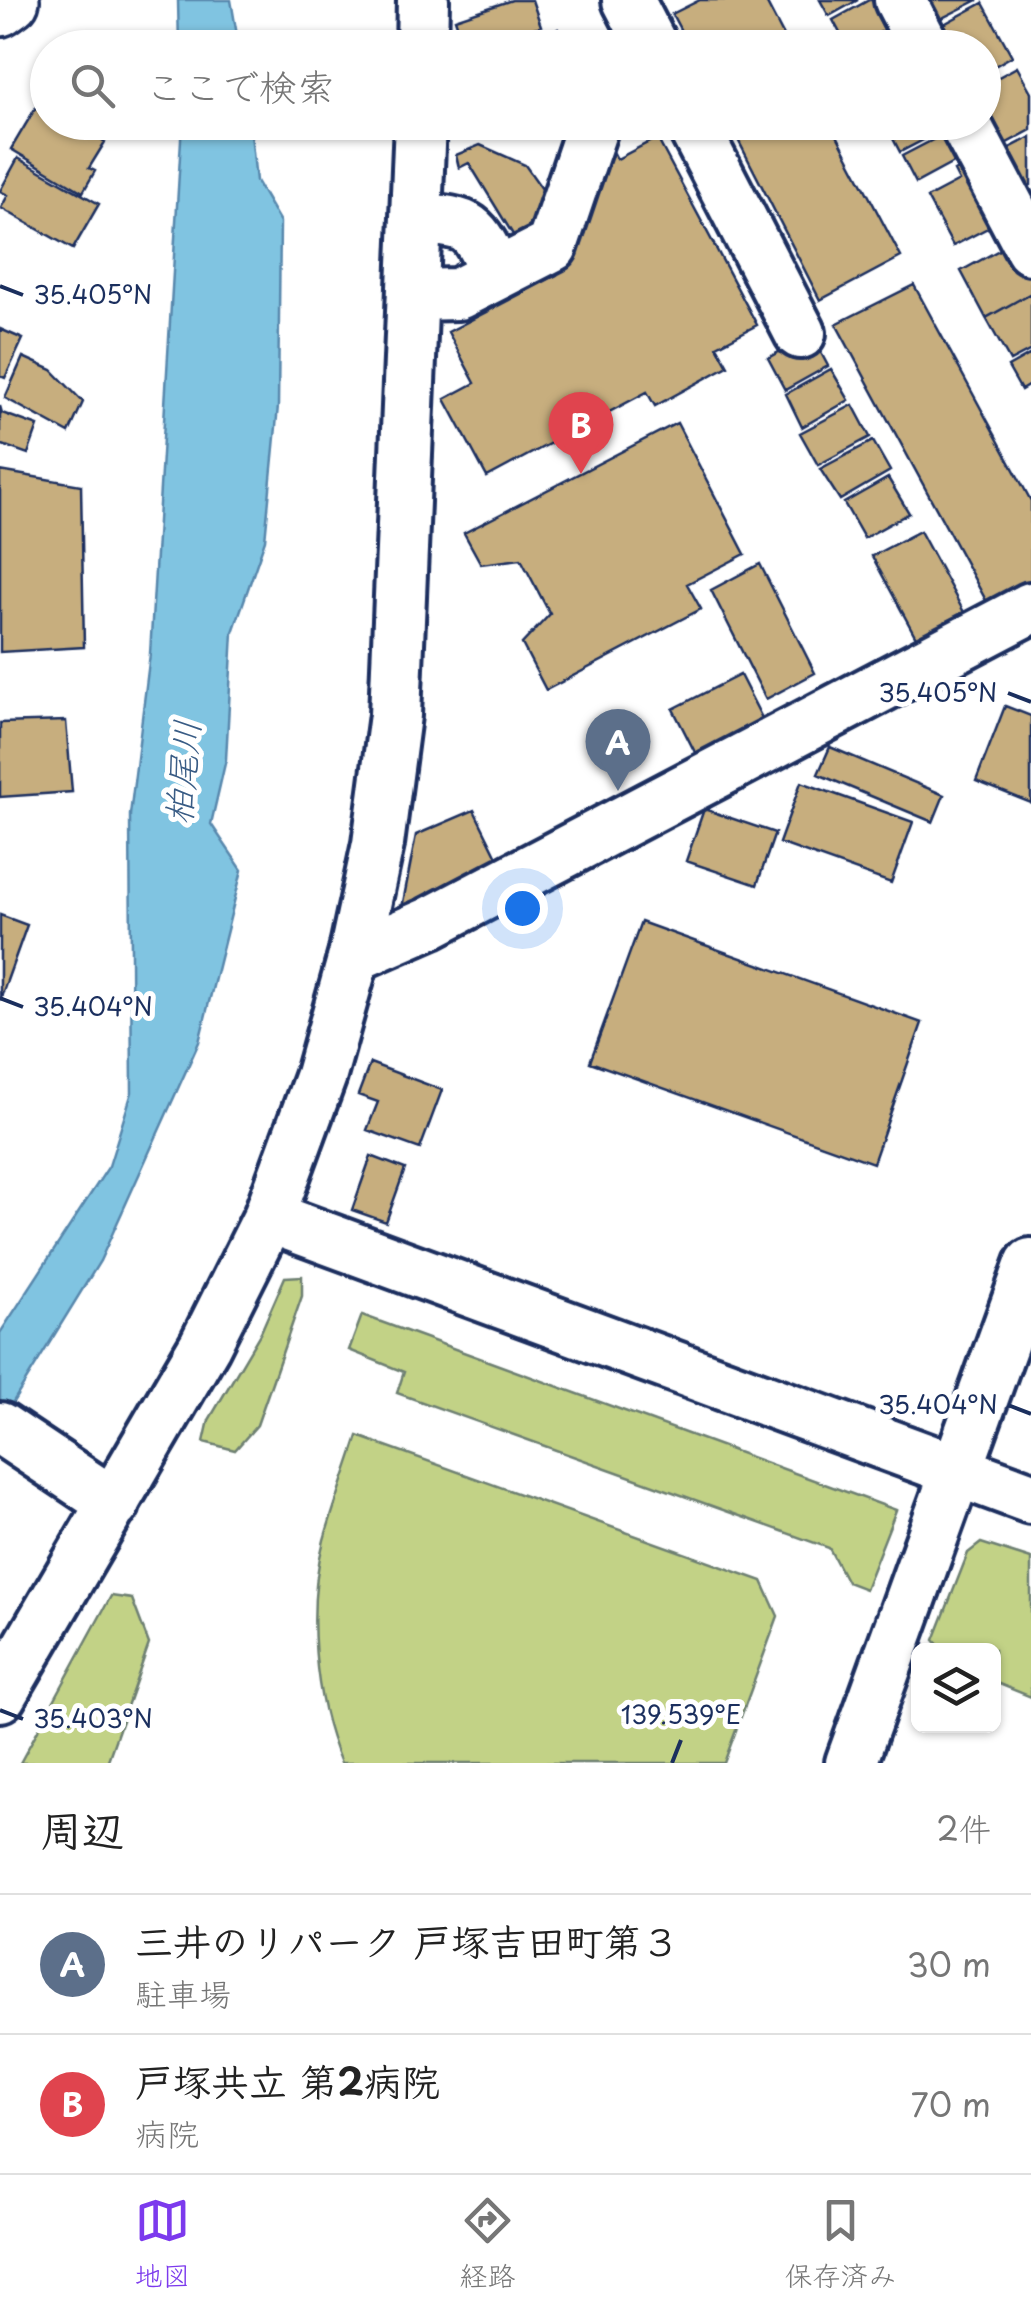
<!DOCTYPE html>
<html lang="ja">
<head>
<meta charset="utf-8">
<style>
	:root { --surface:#fff; --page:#f2f2f2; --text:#222; --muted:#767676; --line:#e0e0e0; --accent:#7c3aed }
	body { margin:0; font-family:"Playpen Sans","Klee One",sans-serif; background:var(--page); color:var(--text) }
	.controls { position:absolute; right:30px; bottom:30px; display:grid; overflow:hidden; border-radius:15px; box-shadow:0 2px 8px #0004 }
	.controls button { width:90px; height:90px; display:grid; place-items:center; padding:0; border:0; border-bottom:2px solid var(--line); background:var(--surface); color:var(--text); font:50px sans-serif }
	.you { position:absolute; left:522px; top:908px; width:35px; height:35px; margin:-25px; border:8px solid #fff; border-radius:50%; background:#1a73e8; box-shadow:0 0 0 15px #1a73e833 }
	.badge { display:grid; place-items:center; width:65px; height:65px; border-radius:50%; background:var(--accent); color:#fff; font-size:32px; font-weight:700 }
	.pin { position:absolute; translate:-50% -82px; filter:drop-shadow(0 2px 5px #0008) }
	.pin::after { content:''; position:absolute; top:52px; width:35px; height:30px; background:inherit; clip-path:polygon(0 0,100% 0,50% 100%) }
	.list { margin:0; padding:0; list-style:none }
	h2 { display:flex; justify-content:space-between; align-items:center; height:130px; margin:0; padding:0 40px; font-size:42px }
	h2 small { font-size:32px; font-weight:400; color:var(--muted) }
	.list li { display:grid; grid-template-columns:65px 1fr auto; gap:30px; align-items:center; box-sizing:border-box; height:140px; padding:0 40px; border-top:2px solid var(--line) }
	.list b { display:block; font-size:38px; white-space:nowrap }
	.list p { margin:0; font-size:32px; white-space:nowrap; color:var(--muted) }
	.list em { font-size:32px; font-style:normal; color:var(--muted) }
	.icon { flex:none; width:55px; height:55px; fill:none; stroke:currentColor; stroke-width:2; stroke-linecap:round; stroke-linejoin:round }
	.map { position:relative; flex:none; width:1031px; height:1763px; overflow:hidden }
	.search { position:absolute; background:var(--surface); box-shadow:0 2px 8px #0004; left:30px; right:30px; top:30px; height:110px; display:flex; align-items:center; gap:25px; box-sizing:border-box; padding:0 35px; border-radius:55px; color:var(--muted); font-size:38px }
	.sheet { height:410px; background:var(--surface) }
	nav { display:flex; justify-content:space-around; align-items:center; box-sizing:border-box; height:140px; border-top:2px solid var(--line); background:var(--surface); font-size:28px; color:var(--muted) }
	nav a { display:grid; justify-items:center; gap:5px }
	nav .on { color:var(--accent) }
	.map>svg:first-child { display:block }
	.green { fill:#c2d286; stroke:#6e8072; stroke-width:2.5 }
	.water { fill:#80c4e1; stroke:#5888ad; stroke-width:2.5 }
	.building { fill:#c7ae7e; stroke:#1b2f5e; stroke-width:2.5 }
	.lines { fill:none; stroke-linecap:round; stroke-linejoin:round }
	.minor-casing { stroke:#1b2f5e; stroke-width:58 }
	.highway-casing { stroke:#1b2f5e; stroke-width:62 }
	.minor { stroke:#fff; stroke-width:50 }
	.highway { stroke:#fff; stroke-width:55 }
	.ticks { fill:none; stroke:#1b2f5e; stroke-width:4 }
	.labels { text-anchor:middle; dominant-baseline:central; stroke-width:10; stroke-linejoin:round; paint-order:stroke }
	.water-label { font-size:35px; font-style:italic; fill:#395c85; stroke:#fff }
	.ticks-label { font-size:25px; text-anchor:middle; fill:#1b2f5e; stroke:#fff; stroke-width:10; stroke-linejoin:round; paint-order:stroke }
</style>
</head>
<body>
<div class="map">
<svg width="1031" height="1763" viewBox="0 0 1031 1763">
	<rect width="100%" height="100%" fill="#fff"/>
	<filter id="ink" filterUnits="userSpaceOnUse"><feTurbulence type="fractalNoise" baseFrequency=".01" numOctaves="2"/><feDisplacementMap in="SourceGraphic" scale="20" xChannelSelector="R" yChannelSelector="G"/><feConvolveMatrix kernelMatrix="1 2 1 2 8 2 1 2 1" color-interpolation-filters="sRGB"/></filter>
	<g filter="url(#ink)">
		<path class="green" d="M 302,1276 L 302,1296 L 257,1425 L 235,1450 L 204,1442 L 209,1420 L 261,1332 L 285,1277 Z
			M 362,1315 L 896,1510 L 865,1589 L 847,1582 L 829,1548 L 397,1393 L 404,1372 L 349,1350 Z
			M 358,1436 L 762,1581 L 778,1616 L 724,1763 L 341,1763 C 314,1699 306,1608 324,1540 C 334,1505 347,1471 358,1436 Z
			M 981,1543 L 1031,1559 L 1031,1697 L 994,1682 L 994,1650 L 943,1650 L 934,1640 L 968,1553 Z
			M 111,1596 L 132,1599 L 149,1644 L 107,1763 L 20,1763 Z"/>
		<path class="water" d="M 178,0 L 231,0 L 239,47 L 179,47 Z
			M 182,123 L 250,123 L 256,181 L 280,222 L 278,406 L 265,540 L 233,632 L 226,759 L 211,824 L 242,870 L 199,1042 L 100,1261 L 0,1423 L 0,1333 L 109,1166 L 132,1092 L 130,815 L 150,654 Z"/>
		<path class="building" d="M 512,0 L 532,0 L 541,26 L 465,48 L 455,19 Z
			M 700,0 L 765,0 L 790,48 L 690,48 L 672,14 Z
			M 820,0 L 858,0 L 829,16 Z
			M 869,0 L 883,0 L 897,24 L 848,48 L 833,20 Z
			M 925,0 L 978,0 L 936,21 Z
			M 983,3 L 1012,56 L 984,72 L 984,48 L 943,48 L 933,30 Z
			M 558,29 L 567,48 L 499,48 L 516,39 L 519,47 Z
			M 1017,67 L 1031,92 L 1031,130 L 1005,144 L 994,124 L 982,130 L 984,85 Z
			M 42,97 L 48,100 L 48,122 L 84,122 L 104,134 L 101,139 L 105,142 L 89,168 L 95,171 L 83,192 L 11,149 Z
			M 729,122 L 830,122 L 901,257 L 820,300 Z
			M 894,122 L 948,122 L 950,126 L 900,152 L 887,127 Z
			M 952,130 L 966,156 L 916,183 L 902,156 Z
			M 1031,137 L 1031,185 L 1016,193 L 996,155 Z
			M 657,138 L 757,325 L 717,346 L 728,366 L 655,406 L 647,392 L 487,477 L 445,399 L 475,383 L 448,332 L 557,275 L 599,149 L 609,144 L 617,159 Z
			M 480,145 L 525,165 L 547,196 L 538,226 L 515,238 L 469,163 L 459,168 L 456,155 Z
			M 18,158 L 99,204 L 73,249 L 1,208 L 8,195 L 0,191 Z
			M 970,162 L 1001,221 L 953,246 L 927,198 L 959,181 L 954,171 Z
			M 1012,243 L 1031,279 L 1031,293 L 986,318 L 961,271 Z
			M 914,285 L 1031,501 L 1031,581 L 988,604 L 836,324 Z
			M 1031,293 L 1031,350 L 1010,361 L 986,318 Z
			M 0,329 L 23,339 L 5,378 L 0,376 Z
			M 811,334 L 828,366 L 785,390 L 768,358 Z
			M 1031,354 L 1031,384 L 1021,390 L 1008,367 Z
			M 23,357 L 52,370 L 83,402 L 69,433 L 5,398 Z
			M 831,369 L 849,400 L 802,427 L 786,394 Z
			M 853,405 L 870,437 L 818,465 L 800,433 Z
			M 0,406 L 2,413 L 38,426 L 28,454 L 0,444 Z
			M 677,423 L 745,554 L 687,584 L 701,609 L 546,690 L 522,644 L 550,614 L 521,559 L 481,564 L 464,533 Z
			M 873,441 L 890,471 L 840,500 L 820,469 Z
			M 0,471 L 81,485 L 84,647 L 0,652 Z
			M 888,478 L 909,513 L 864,538 L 844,503 Z
			M 920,531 L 966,616 L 918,641 L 872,556 Z
			M 760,564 L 815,673 L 766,699 L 711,590 Z
			M 740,675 L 767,728 L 700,762 L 673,709 Z
			M 1005,706 L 1031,716 L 1031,803 L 976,781 Z
			M 66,721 L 72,792 L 0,797 L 0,723 Z
			M 830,747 L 944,795 L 933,822 L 818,774 Z
			M 801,782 L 913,822 L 891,883 L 779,843 Z
			M 704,809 L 775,833 L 757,885 L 686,861 Z
			M 474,810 L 502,867 L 401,913 L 416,835 Z
			M 0,915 L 27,925 L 0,1000 Z
			M 641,922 L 922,1023 L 873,1163 L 590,1062 Z
			M 370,1063 L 442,1090 L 420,1149 L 367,1130 L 378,1102 L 358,1095 Z
			M 371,1156 L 405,1169 L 386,1222 L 352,1210 Z"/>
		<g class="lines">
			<defs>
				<path id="minor" d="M 628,0 L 653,48
					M 900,0 L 925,48
					M 422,48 L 423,0
					M 691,122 L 800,333
					M 964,122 L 1031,249
					M 418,219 C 472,222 473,225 496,274
					M 414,295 L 458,294 L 552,246 L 594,122
					M 354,956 L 430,923 L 1031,608
					M 269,1217 L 1031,1498
					M 0,1428 L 114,1504
					M 0,1696 L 205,1345 L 269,1217 L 321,1075 L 354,956 L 378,844 L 395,715 L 420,122
					M 851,1763 L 1031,1264"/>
				<path id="highway" d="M 0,8 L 11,0"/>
			</defs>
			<use href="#minor" class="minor-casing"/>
			<use href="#highway" class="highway-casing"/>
			<use href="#minor" class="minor"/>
			<use href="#highway" class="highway"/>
		</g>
	</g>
	<path class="ticks" d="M 0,286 L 23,295M 1008,693 L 1031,702M 0,998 L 23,1007M 1008,1405 L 1031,1414M 0,1710 L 23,1719M 672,1763 L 681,1740"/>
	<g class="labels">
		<g class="water-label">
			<text transform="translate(181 772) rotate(-85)">柏尾川</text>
		</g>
	</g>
	<g class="ticks-label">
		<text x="93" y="304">35.405°N</text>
		<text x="938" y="702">35.405°N</text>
		<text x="93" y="1016">35.404°N</text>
		<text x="938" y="1414">35.404°N</text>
		<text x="681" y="1724">139.539°E</text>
		<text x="93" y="1728">35.403°N</text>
	</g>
</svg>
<div class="controls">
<button><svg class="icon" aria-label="layers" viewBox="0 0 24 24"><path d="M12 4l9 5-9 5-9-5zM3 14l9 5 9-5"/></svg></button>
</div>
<div class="you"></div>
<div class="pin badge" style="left:618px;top:791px;background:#5c6f8a">A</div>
<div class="pin badge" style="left:581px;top:474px;background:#e0444e">B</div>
<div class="search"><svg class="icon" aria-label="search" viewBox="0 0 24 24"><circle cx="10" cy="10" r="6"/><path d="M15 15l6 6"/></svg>ここで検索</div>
</div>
<section class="sheet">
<h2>周辺<small>2件</small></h2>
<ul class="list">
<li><span class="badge" style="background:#5c6f8a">A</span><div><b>三井のリパーク 戸塚吉田町第３</b><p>駐車場</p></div><em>30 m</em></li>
<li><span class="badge" style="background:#e0444e">B</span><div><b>戸塚共立 第2病院</b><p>病院</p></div><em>70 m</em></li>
</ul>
</section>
<nav>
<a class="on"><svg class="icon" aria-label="map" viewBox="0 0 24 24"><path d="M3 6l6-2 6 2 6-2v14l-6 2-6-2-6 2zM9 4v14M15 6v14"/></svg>地図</a>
<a><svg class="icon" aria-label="directions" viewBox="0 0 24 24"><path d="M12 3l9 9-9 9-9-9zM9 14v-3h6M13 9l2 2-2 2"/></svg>経路</a>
<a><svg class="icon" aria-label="saved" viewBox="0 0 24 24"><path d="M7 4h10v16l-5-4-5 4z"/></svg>保存済み</a>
</nav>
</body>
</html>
